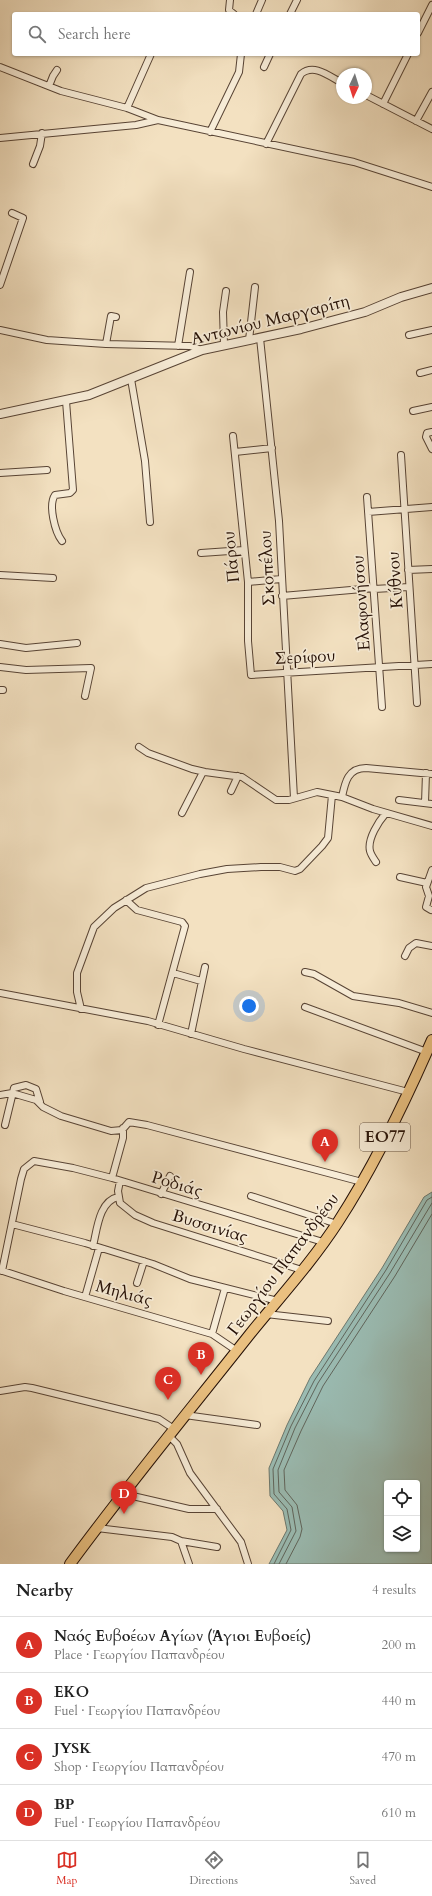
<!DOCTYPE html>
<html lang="en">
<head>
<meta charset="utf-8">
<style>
	:root { --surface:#fff; --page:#f2f2f2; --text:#222; --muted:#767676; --line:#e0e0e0; --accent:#d93025 }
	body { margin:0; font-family:Cardo,serif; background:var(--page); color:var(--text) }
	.controls { position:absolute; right:12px; bottom:12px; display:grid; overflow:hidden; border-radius:4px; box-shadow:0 1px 3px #0004 }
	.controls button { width:36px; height:36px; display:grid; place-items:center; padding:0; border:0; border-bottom:1px solid var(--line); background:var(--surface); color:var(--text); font:20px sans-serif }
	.compass { position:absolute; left:336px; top:68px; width:36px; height:36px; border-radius:50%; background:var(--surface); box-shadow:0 1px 3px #0004; rotate:184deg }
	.you { position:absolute; left:249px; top:1006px; width:14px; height:14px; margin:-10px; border:3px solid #fff; border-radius:50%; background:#1a73e8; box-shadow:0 0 0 6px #1a73e833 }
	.badge { display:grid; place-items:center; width:26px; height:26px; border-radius:50%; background:var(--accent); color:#fff; font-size:13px; font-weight:700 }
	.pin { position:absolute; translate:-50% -33px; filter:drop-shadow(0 1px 2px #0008) }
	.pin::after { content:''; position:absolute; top:21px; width:14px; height:12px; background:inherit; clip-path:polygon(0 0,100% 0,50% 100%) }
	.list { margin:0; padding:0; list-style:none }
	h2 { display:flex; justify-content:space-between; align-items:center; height:52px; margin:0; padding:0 16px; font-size:17px }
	h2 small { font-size:13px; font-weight:400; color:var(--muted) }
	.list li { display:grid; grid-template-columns:26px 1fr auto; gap:12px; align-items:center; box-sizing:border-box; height:56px; padding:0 16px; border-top:1px solid var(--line) }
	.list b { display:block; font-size:15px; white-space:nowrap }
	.list p { margin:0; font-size:13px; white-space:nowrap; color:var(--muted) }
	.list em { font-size:13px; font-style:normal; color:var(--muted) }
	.icon { flex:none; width:22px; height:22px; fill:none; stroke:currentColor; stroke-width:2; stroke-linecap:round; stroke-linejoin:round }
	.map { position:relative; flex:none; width:432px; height:1564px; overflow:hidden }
	.search { position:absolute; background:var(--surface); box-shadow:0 1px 3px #0004; left:12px; right:12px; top:12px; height:44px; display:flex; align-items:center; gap:10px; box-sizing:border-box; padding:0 14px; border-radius:4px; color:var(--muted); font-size:15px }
	.sheet { height:276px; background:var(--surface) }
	nav { display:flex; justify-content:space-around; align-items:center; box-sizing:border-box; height:56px; border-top:1px solid var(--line); background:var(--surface); font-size:11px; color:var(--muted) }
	nav a { display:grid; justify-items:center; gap:2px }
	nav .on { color:var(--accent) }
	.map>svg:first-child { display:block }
	.water { fill:#9bbdb4; stroke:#6c786e; fill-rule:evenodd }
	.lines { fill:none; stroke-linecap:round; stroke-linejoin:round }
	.shore { stroke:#60665d; stroke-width:1 }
	.minor-casing { stroke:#584435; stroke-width:8 }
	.tertiary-casing { stroke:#584435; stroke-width:10 }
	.primary-casing { stroke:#251006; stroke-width:12 }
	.minor { stroke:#f7ecd7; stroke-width:6 }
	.tertiary { stroke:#f7ecd7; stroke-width:8 }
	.primary { stroke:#eac080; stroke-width:10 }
	.labels { text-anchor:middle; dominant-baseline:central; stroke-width:3.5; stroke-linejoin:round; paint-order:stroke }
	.shield { fill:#f7ecd7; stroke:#645245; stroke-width:1 }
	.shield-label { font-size:16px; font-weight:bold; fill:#251006 }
	.street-label { font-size:17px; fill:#251006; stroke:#f7ecd7 }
</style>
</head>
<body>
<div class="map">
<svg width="432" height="1564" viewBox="0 0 432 1564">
	<rect width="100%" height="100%" fill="#f3e1c1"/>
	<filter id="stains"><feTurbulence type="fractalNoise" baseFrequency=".005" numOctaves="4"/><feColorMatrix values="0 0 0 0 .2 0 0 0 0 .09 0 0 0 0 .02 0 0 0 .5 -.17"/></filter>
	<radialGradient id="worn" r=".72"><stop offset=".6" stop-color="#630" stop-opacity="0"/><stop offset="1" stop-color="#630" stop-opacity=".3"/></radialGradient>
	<path class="water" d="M 432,1192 L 432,1564 L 269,1564 L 287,1530 L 283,1511 L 270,1496 L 269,1468 L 287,1425 L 310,1378 L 382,1268 L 424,1197 ZM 387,1483 L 417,1483 L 417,1549 L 387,1549 Z"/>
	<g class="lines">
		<path class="shore" d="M 274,1564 L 291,1530 L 287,1509 L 274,1494 L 273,1469 L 291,1426 L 314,1381 L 386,1270 L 427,1200 L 432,1197
			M 279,1564 L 296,1531 L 292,1507 L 279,1492 L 278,1470 L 295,1428 L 318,1383 L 390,1273 L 432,1203
			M 286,1564 L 300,1537 L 302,1529 L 297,1505 L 285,1490 L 284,1470 L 301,1431 L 323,1386 L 395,1276 L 432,1214"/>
		<defs>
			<path id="minor" d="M 230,0 L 229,10 L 234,14
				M 256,14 L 262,0
				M 290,14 L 297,0
				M 418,33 L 432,5
				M 0,67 L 61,91 L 127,108 L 158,120
				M 264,67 L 270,54
				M 49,86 L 53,76 L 57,70
				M 366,95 L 432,129
				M 383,104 L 408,54
				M 127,108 L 151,54
				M 416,121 L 432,92
				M 210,132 L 239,72 L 241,54
				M 0,138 L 136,125 L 158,120 L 354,162 L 432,187
				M 266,144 L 301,74 C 314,63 329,76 342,83
				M 33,164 L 40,146 L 42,133
				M 0,285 L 23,218 L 12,213
				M 0,330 L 47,340 L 106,344 L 190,346 L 202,350
				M 409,335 L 432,330
				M 260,338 L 279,521 L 294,798
				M 249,340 L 255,287
				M 106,344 L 111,316 L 116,317
				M 224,344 L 223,312 L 226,291
				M 178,346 L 190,272
				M 420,373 L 432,370
				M 131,379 L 145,461 L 150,522
				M 413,411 L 432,407
				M 432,432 L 427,433 L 426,437 L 432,449
				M 233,436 L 248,582 L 248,641 L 251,675 L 432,664
				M 235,452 L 272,448
				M 401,455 L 417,703
				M 0,473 L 47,470
				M 367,497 L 382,707
				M 368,512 L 432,507
				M 62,541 C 55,532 48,505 55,495 L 70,493 L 73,490 L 66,401
				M 201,553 L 244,550
				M 408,570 L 432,569
				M 0,575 L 53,578
				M 248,582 L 281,579
				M 374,589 L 409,587
				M 282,596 L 374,588
				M 0,644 L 26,648 L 77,643
				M 0,667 L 26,670 L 91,668 L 85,696
				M 0,690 L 3,690
				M 139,747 L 148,753 L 192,769 L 205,772 L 242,777 L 276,800 L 289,800 L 317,792 L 342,797 L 373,809 L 432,826
				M 231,791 L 238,776
				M 342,797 C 345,782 348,768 366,768 L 432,774
				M 399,800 L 432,804
				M 425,803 L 426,773
				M 182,813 L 203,772
				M 376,862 C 374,859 371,855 370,851 C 367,839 379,821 386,813
				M 400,877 L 427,883
				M 126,900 L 137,910 L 182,922 L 185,926 L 158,1025
				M 431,910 L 426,907 L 429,896 L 426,887 L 432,870
				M 405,956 L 409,948 L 416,943 L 432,946
				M 305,972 L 314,974 L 353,996 L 399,1003 L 432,1013
				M 173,973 L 201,981
				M 0,993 L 148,1021 L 244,1049 L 408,1092
				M 305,1007 L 427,1052
				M 81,1009 L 77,992 L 77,973 L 94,927 L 114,908 L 146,888 L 200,874 L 227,869 L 261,867 L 280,867 L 295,871 L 300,869 L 322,846 L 328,838 L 332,795
				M 191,1034 L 205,967
				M 0,1095 L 12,1093 L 36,1100 L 43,1107 L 61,1116 L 111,1131 L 122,1130 L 129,1122 L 147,1125 L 362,1182
				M 5,1125 L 14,1088 L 26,1085 L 36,1089 L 40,1102
				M 112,1178 L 123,1138 L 123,1128
				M 120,1181 L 118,1191 L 120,1203 L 135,1215 L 153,1223 L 302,1270
				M 161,1194 L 170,1176
				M 251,1196 L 337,1224
				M 12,1224 L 85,1243 L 153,1264 L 190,1279 L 278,1301
				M 93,1246 C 97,1230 99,1201 118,1197
				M 0,1270 L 64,1291 L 212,1334 L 237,1351
				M 2,1271 L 21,1179 L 24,1169 L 34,1161 L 73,1168 L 112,1178 L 323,1242
				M 137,1283 L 144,1261
				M 85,1297 L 99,1248
				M 266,1314 L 328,1321
				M 212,1334 L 225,1288
				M 0,1391 L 25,1387 L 32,1388 L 159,1419 L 174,1429
				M 185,1415 L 257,1425
				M 169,1436 L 177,1444 L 190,1473 L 241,1542 L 248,1564
				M 124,1494 L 189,1509 L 217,1509
				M 97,1528 L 172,1537 L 181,1541 L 189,1564
				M 181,1541 L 217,1547"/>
			<path id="tertiary" d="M 0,414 L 89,395 L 202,350 L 301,329 L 365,312 L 401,297 L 432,288"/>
			<path id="primary" d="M 70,1564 C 128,1485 190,1410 250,1334 C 280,1297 312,1262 338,1222 C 375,1165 405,1102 432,1040"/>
		</defs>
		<use href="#minor" class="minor-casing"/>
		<use href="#tertiary" class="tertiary-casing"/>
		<use href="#primary" class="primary-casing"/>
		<use href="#minor" class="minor"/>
		<use href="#tertiary" class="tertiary"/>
		<use href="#primary" class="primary"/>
	</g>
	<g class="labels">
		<rect class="shield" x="360" y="1123" width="50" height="28" rx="3"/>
		<g class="shield-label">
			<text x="385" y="1137">ΕΟ77</text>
		</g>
		<g class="street-label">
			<text transform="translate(270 320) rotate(-14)">Αντωνίου Μαργαρίτη</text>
			<text transform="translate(231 557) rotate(-96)">Πάρου</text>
			<text transform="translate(267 568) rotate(-93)">Σκοπέλου</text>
			<text transform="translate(395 580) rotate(-94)">Κύθνου</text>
			<text transform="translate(361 603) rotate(-94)">Ελαφονήσου</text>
			<text transform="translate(305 657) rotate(-3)">Σερίφου</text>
			<text transform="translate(177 1184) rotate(17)">Ροδιάς</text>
			<text transform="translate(210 1226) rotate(17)">Βυσσινίας</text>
			<text transform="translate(283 1264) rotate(-53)">Γεωργίου Παπανδρέου</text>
			<text transform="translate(124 1293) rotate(15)">Μηλιάς</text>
		</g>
	</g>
	<rect width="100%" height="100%" filter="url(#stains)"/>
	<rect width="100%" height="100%" fill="url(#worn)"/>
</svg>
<div class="controls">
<button><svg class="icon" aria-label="locate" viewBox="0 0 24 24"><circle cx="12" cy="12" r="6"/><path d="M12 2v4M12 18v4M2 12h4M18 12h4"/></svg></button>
<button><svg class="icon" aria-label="layers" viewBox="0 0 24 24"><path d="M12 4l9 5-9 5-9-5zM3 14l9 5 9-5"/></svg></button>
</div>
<svg class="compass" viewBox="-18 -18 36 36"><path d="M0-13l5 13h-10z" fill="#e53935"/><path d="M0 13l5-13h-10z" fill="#767676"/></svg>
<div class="you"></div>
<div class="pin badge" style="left:325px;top:1162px">A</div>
<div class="pin badge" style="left:201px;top:1375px">B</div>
<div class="pin badge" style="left:168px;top:1400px">C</div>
<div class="pin badge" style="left:124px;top:1514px">D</div>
<div class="search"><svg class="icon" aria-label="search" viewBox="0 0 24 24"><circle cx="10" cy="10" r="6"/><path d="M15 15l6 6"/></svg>Search here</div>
</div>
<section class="sheet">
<h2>Nearby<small>4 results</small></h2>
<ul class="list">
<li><span class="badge">A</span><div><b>Ναός Ευβοέων Αγίων (Άγιοι Ευβοείς)</b><p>Place · Γεωργίου Παπανδρέου</p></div><em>200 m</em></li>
<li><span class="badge">B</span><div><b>ΕΚΟ</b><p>Fuel · Γεωργίου Παπανδρέου</p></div><em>440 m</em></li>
<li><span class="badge">C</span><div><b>JYSK</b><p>Shop · Γεωργίου Παπανδρέου</p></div><em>470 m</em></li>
<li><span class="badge">D</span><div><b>BP</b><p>Fuel · Γεωργίου Παπανδρέου</p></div><em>610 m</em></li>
</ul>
</section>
<nav>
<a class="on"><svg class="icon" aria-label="map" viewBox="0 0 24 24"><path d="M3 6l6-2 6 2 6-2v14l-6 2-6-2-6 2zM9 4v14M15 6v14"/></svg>Map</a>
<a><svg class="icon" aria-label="directions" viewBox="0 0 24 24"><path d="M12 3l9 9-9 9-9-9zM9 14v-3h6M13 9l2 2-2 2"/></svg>Directions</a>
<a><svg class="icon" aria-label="saved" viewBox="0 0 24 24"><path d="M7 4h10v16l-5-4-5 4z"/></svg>Saved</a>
</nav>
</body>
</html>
